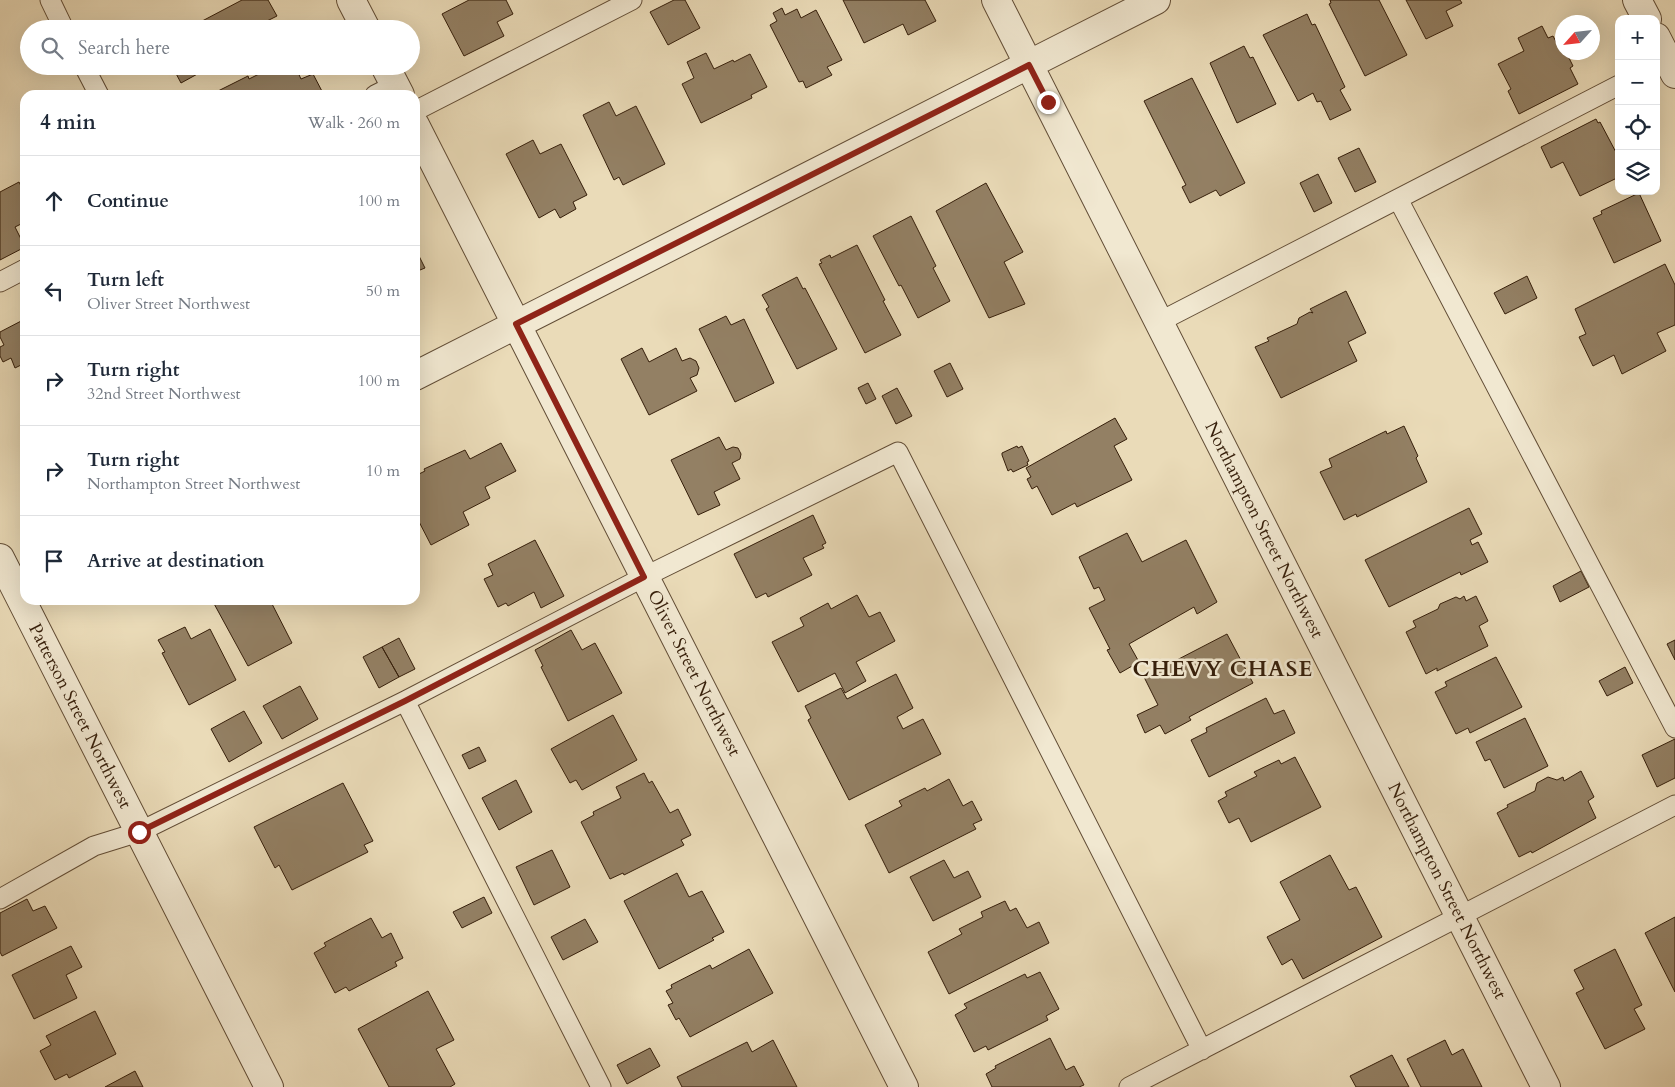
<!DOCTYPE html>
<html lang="en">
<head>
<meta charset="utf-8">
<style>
	:root { --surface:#fff; --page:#f2f2f3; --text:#1f2937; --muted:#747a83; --line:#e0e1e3 }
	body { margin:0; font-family:Cardo,serif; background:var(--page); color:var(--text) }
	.controls { position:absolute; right:15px; top:15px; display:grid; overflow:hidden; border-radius:10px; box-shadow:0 5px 20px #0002 }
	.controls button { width:45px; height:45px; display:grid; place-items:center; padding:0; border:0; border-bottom:1px solid var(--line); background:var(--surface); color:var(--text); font:25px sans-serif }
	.compass { position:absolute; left:1555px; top:15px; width:45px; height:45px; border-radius:50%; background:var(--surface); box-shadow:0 5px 20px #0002; rotate:243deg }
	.stop { position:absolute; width:15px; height:15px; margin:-11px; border:4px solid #8f2418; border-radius:50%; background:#fff }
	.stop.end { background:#8f2418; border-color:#fff; box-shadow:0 1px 5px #0008 }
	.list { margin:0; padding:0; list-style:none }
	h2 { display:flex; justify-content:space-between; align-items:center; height:65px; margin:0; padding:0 20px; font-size:21px }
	h2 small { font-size:16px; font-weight:400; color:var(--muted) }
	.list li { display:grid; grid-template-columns:32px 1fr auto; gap:15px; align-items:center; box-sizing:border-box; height:90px; padding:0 20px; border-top:1px solid var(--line) }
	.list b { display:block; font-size:19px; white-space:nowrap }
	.list p { margin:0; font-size:16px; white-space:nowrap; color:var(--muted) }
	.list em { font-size:16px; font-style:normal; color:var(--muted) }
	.icon { flex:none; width:28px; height:28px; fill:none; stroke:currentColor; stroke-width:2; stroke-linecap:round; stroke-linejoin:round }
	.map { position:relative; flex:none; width:1675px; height:1087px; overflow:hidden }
	.search { position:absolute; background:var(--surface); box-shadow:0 5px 20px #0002; left:20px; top:20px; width:400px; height:55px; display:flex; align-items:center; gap:12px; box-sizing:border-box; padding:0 18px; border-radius:28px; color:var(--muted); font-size:19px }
	.panel { position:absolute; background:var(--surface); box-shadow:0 5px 20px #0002; left:20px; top:90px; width:400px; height:515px; border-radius:15px }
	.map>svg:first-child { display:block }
	.building { fill:#938064; stroke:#351e0a }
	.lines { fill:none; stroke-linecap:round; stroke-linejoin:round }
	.lane-casing { stroke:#624d36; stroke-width:21 }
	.street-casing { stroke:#624d36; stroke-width:30 }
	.lane { stroke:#f1e8d1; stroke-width:19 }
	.street { stroke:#f1e8d1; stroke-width:28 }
	.route { stroke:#8f2418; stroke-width:6 }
	.labels { text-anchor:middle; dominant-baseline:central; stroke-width:5; stroke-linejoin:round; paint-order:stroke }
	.street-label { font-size:18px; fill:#351e0a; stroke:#f1e8d1 }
	.district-label { font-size:22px; font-weight:bold; letter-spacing:1px; fill:#351e0a; stroke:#f1e8d1 }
</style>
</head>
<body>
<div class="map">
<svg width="1675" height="1087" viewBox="0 0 1675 1087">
	<rect width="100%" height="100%" fill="#eadbb8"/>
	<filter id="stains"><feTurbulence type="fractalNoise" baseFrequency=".004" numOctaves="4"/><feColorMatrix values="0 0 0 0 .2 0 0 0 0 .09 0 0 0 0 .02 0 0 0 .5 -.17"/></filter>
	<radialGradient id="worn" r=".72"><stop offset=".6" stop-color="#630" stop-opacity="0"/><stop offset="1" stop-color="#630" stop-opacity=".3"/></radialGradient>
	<path class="building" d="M 242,0 L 268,0 L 277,16 L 263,23 L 266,29 L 187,29 Z
		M 469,0 L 506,0 L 513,14 L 497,22 L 504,36 L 464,56 L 442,14 Z
		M 674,0 L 685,0 L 700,28 L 668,45 L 650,12 Z
		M 843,0 L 925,0 L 936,21 L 908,35 L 903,24 L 864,43 Z
		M 1330,0 L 1379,0 L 1407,55 L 1365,76 L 1329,4 L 1331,3 Z
		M 1406,0 L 1460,0 L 1462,3 L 1446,11 L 1453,26 L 1426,39 Z
		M 782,8 L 785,15 L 797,9 L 801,18 L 816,10 L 842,60 L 827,67 L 832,75 L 806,88 L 803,81 L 799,82 L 770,25 L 777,21 L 773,13 Z
		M 1307,14 L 1312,25 L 1315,24 L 1345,87 L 1340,90 L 1351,110 L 1330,120 L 1321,101 L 1317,102 L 1313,93 L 1298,101 L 1263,35 Z
		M 1542,26 L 1548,38 L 1553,36 L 1561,51 L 1566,52 L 1573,66 L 1570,68 L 1578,84 L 1519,114 L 1508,91 L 1511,89 L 1498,64 L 1524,51 L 1518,38 Z
		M 1244,46 L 1250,58 L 1253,57 L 1276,104 L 1237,123 L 1210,63 Z
		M 706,53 L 714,69 L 733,60 L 734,62 L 750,54 L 767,87 L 751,95 L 752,98 L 701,123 L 682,84 L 694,78 L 687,62 Z
		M 172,66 L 212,66 L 181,83 Z
		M 275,66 L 295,66 L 301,79 L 313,74 L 324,95 L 220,95 L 218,91 L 248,76 L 249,79 Z
		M 1192,78 L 1245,183 L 1220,196 L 1216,190 L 1190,203 L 1182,187 L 1186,185 L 1144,101 Z
		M 609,102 L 616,116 L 636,106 L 665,164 L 623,185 L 619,177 L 614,180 L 583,115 Z
		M 1596,119 L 1598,123 L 1600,122 L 1619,158 L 1619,177 L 1580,196 L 1563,162 L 1551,168 L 1541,147 Z
		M 533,140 L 540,154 L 561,144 L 587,195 L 573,202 L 576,209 L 560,218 L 555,209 L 539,218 L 506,154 Z
		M 1359,148 L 1376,182 L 1355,192 L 1338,158 Z
		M 1318,174 L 1332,203 L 1314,212 L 1300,183 Z
		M 19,182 L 25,194 L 25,222 L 15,227 L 25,247 L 0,260 L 0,192 Z
		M 986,183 L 1023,252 L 1004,262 L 1025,304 L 989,318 L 936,211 Z
		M 1639,193 L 1661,241 L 1614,263 L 1593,218 L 1602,214 L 1601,211 Z
		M 911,216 L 936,266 L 933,268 L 950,301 L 918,318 L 901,285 L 899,286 L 873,236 Z
		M 857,245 L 885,300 L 883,301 L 901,335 L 865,353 L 819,264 L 822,263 L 820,260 L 830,255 L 831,258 Z
		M 415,248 L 425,268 L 415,272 Z
		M 1665,264 L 1675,285 L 1675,325 L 1657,333 L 1666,351 L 1622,374 L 1614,355 L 1593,366 L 1579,337 L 1586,334 L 1575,309 Z
		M 1527,276 L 1537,298 L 1505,314 L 1494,293 Z
		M 797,277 L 803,289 L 805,288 L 837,349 L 797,369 L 766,309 L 769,307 L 762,295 Z
		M 1346,291 L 1366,333 L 1348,342 L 1357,361 L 1281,398 L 1255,347 L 1269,341 L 1267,338 L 1297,324 L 1299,318 L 1310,312 L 1313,313 L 1310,309 Z
		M 726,316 L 731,325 L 744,319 L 774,383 L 735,402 L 699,329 Z
		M 25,319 L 25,363 L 15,368 L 11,358 L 3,362 L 0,356 L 0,347 L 4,345 L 0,337 L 0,332 Z
		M 642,348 L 649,362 L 676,348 L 682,361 L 690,358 L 696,361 L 699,368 L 697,375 L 690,378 L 697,391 L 649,415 L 621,359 Z
		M 950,363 L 963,389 L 947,397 L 934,371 Z
		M 868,383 L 876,399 L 866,404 L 858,388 Z
		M 897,388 L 912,416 L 896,424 L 882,396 Z
		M 1115,418 L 1127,439 L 1114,446 L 1132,480 L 1077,507 L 1075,503 L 1052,515 L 1037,486 L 1032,489 L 1027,479 L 1031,477 L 1026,468 Z
		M 1404,426 L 1418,456 L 1416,458 L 1427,482 L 1357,517 L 1356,514 L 1344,520 L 1320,472 L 1332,467 L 1329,459 L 1386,431 L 1387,434 Z
		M 719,437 L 726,450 L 733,447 L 738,448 L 741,454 L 740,459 L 732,463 L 740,479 L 714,492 L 720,505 L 698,515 L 671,460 Z
		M 501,443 L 516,471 L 485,487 L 490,498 L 463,512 L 469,525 L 431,545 L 415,514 L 415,476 L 425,471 L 424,469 L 465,450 L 470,459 Z
		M 1017,446 L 1018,448 L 1022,446 L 1029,461 L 1027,462 L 1028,465 L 1013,472 L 1011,469 L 1008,471 L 1002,455 L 1002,453 Z
		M 1469,508 L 1482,534 L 1470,540 L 1472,545 L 1478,542 L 1488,562 L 1461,575 L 1460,572 L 1389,607 L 1365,560 Z
		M 813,515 L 826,543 L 822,545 L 824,548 L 803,558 L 812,575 L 768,597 L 766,593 L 756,598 L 734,554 Z
		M 1127,533 L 1142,562 L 1186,540 L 1217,602 L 1197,614 L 1194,607 L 1129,644 L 1139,662 L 1120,673 L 1107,650 L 1110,649 L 1089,608 L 1105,600 L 1099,587 L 1094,589 L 1079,557 Z
		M 535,540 L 564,596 L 541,608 L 534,592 L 508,606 L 506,603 L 498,607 L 484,579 L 493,575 L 488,564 Z
		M 1581,571 L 1589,587 L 1560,602 L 1553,586 Z
		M 857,595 L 869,617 L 880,612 L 895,641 L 856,662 L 866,681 L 845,693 L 835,673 L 798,692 L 772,642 L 804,626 L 800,618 L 828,603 L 831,609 Z
		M 1464,596 L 1466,601 L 1476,596 L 1488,621 L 1479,626 L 1488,646 L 1437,671 L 1437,668 L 1426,674 L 1406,632 L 1416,627 L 1413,621 L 1438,609 L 1440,604 L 1456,597 L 1460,599 Z
		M 212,600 L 270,600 L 292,643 L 248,666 Z
		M 185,627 L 191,639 L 210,629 L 236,680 L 189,705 L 162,653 L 165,652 L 158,640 Z
		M 571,630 L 582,650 L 595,643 L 622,693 L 568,721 L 541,667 L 543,666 L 535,650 Z
		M 1227,634 L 1253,683 L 1189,717 L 1191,720 L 1165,734 L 1160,725 L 1145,733 L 1137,715 L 1158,705 L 1144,677 Z
		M 399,638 L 415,669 L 399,677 L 382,647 Z
		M 1675,640 L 1675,660 L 1667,644 Z
		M 382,647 L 399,677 L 379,688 L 363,657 Z
		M 1496,657 L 1522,707 L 1470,733 L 1468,728 L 1456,734 L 1435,692 L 1447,686 L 1445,682 Z
		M 1625,667 L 1633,683 L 1607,696 L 1599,681 Z
		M 896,674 L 913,708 L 897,717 L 903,729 L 923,719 L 941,754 L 849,800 L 808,720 L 811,718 L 805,706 L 841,688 L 847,699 Z
		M 300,686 L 318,719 L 282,739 L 263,706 Z
		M 1266,698 L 1274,714 L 1284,710 L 1295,733 L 1209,777 L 1191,740 L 1207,732 L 1206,728 Z
		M 244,711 L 262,743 L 229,762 L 211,729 Z
		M 613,715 L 637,760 L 582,790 L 576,780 L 570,783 L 551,749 Z
		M 1525,718 L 1548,766 L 1504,788 L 1490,759 L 1485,761 L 1476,742 Z
		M 1675,739 L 1675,778 L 1657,787 L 1642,755 Z
		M 479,747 L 486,761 L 469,769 L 462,755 Z
		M 1295,757 L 1321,807 L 1251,842 L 1239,818 L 1229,823 L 1218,801 L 1227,796 L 1225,792 L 1257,776 L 1254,772 L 1279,760 L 1281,764 Z
		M 1581,771 L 1594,797 L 1588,801 L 1596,818 L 1532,853 L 1531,851 L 1519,857 L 1497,813 L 1508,807 L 1507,805 L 1535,791 L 1537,783 L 1548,777 L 1557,780 L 1563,777 L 1564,781 Z
		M 644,773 L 649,783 L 652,781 L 670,813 L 678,809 L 691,835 L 681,840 L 684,845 L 624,875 L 623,873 L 610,879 L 581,822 L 594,815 L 593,812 L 621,798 L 616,787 Z
		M 949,779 L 963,806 L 972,801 L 982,820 L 973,824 L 976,829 L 889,873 L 865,825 L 902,806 L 899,801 L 925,788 L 927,791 Z
		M 516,780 L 532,812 L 499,830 L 482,798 Z
		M 343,783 L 373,841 L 364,845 L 368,852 L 292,890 L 279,865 L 275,868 L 254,827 Z
		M 552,850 L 570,887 L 534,905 L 516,867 Z
		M 1330,855 L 1349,890 L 1356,887 L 1382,937 L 1303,979 L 1292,959 L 1282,965 L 1267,937 L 1300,920 L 1280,882 Z
		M 944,860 L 954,878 L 968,871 L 981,897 L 933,921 L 910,877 Z
		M 677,873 L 689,897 L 702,891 L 724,932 L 712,938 L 714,940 L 659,969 L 624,901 Z
		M 484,897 L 492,913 L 462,928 L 453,912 Z
		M 27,899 L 33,911 L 45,906 L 57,928 L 2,956 L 0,952 L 0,913 Z
		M 1005,901 L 1010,911 L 1016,908 L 1027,928 L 1039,922 L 1049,943 L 949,994 L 928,952 L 962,934 L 959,929 L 983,917 L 981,912 Z
		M 1675,917 L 1675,992 L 1645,933 Z
		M 371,918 L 382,938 L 391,933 L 403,958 L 395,962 L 397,966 L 349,991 L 346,987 L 335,993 L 314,953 L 326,946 L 324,943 Z
		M 585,919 L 598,942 L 563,960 L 551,937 Z
		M 71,946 L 82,967 L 66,975 L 77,998 L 34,1019 L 12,975 Z
		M 749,949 L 773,993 L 690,1037 L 679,1018 L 676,1020 L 668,1005 L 673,1003 L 666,991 L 672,988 L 671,985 L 710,965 L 712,969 Z
		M 1615,949 L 1642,1005 L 1634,1009 L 1645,1029 L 1605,1049 L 1576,993 L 1584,989 L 1574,970 Z
		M 1040,972 L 1059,1009 L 1046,1016 L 1048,1020 L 988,1050 L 986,1046 L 974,1052 L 955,1015 L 967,1008 L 964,1004 L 1025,974 L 1027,978 Z
		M 428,991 L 454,1040 L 436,1049 L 455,1084 L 450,1087 L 389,1087 L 358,1029 Z
		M 95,1011 L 116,1054 L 69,1078 L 67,1074 L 55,1080 L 40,1051 L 51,1045 L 46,1036 Z
		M 1050,1038 L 1066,1070 L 1074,1066 L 1084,1085 L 1079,1087 L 992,1087 L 986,1074 L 996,1068 L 995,1066 Z
		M 773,1040 L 797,1087 L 682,1087 L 677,1077 L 747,1042 L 752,1052 Z
		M 1445,1040 L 1452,1055 L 1463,1049 L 1482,1087 L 1421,1087 L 1407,1059 Z
		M 650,1048 L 660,1066 L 627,1084 L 617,1065 Z
		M 1392,1055 L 1409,1087 L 1356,1087 L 1350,1076 Z
		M 135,1071 L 143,1087 L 105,1087 Z"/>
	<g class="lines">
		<defs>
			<path id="lane" d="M 50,0 L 64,29
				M 84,66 L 99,95
				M 375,95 L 395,85
				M 415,111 L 632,0
				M 1398,199 L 1675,728
				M 0,282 L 25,269
				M 1159,322 L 1619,85
				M 405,701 L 601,1087
				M 0,899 L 94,846 L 139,832 L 405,701 L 644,577 L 898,452 L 1202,1050
				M 1129,1087 L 1675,805"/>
			<path id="street" d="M 351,0 L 366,29
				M 996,0 L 1546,1087
				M 1637,0 L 1647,19
				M 1656,37 L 1675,74
				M 385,66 L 400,95
				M 415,125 L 904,1087
				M 415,376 L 1156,0
				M 0,558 L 269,1087"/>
		</defs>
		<use href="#lane" class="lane-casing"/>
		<use href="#street" class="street-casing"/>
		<use href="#lane" class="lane"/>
		<use href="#street" class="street"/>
	</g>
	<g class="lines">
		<path class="route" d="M 139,832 L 405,701 L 644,577 L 516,324 L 1029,65 L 1048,102"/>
	</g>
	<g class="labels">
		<g class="street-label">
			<text transform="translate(1264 530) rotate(63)">Northampton Street Northwest</text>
			<text transform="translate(694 673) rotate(63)">Oliver Street Northwest</text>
			<text transform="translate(80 716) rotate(63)">Patterson Street Northwest</text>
			<text transform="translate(1447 891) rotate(63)">Northampton Street Northwest</text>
		</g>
		<g class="district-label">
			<text x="1223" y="669">CHEVY CHASE</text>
		</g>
	</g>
	<rect width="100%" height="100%" filter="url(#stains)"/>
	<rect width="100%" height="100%" fill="url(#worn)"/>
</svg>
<div class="controls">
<button>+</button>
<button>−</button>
<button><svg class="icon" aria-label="locate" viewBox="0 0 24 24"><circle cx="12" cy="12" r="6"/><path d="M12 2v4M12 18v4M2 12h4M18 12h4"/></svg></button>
<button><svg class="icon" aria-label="layers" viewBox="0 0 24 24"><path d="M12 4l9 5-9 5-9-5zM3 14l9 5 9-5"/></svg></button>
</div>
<svg class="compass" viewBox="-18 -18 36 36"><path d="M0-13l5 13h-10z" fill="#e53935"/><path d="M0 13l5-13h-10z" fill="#747a83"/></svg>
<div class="stop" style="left:139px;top:832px"></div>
<div class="stop end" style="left:1048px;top:102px"></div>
<div class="search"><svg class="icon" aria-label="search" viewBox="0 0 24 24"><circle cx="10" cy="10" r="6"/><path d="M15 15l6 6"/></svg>Search here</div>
<section class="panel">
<h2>4 min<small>Walk · 260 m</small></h2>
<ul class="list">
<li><svg class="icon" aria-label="ahead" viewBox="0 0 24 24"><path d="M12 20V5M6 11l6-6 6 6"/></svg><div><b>Continue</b></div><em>100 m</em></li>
<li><svg class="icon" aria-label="left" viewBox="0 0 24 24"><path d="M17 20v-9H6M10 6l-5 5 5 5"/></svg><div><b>Turn left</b><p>Oliver Street Northwest</p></div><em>50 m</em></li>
<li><svg class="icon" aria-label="right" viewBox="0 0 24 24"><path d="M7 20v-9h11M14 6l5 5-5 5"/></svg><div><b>Turn right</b><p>32nd Street Northwest</p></div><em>100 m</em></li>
<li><svg class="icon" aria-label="right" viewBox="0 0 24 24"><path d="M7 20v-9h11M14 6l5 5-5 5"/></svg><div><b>Turn right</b><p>Northampton Street Northwest</p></div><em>10 m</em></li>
<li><svg class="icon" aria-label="arrive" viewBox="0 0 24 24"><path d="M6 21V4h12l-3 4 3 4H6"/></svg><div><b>Arrive at destination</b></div></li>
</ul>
</section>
</div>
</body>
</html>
